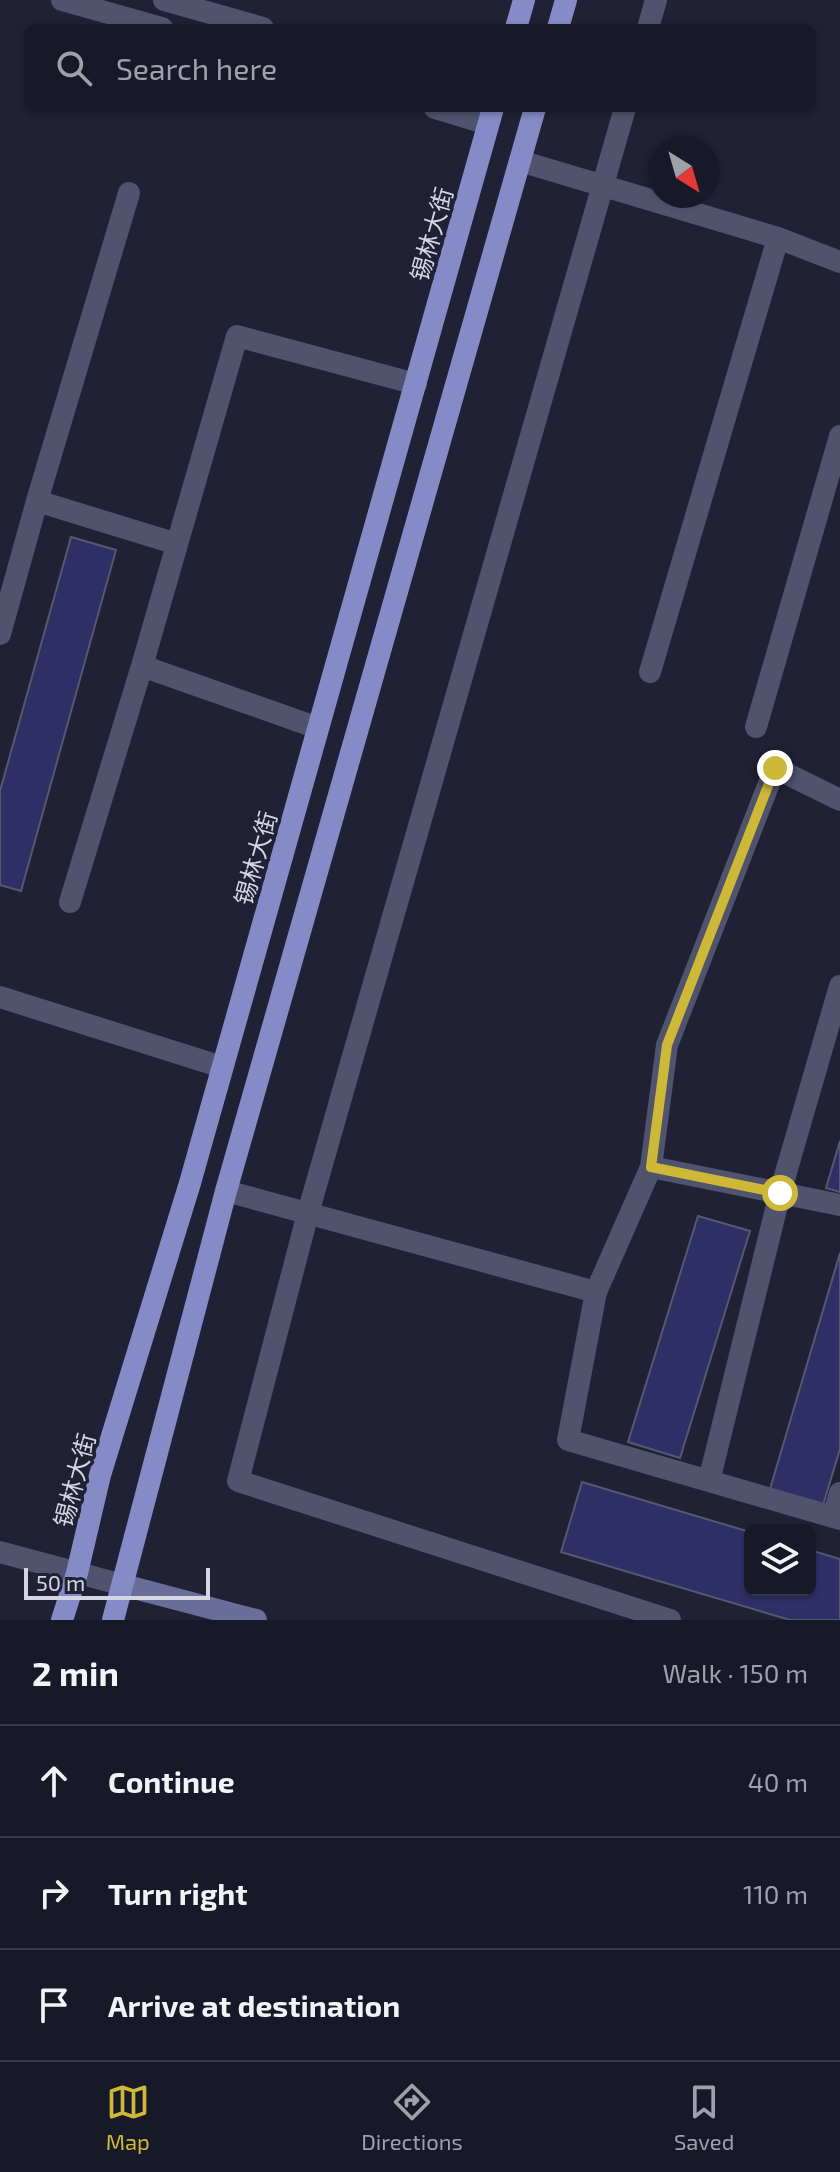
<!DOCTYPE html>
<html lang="en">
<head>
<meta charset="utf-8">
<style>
	:root { --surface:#181928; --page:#212230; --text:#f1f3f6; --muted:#9fa0a8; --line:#363845; --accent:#ceb838 }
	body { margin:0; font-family:"Exo 2","Noto Sans SC",sans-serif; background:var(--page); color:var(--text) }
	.controls { position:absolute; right:24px; bottom:24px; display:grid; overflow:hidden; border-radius:12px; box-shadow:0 2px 6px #0004 }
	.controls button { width:72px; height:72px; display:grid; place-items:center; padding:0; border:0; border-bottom:2px solid var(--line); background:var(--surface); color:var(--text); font:40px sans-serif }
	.compass { position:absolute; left:648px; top:136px; width:72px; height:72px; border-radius:50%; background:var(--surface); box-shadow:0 2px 6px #0004; rotate:143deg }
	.scale { position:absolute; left:24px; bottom:20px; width:186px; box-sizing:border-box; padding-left:8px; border:4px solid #d5d6e4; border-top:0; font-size:22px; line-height:28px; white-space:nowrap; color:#d5d6e4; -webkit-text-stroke:6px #202135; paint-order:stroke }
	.stop { position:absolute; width:24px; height:24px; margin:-18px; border:6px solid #ceb838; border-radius:50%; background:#fff }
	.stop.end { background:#ceb838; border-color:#fff; box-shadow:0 2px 8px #0008 }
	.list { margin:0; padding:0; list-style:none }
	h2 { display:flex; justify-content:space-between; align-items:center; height:104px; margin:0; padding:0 32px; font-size:34px }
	h2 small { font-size:26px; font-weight:400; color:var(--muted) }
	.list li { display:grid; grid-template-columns:52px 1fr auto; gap:24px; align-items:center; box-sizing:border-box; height:112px; padding:0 32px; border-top:2px solid var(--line) }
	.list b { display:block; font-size:30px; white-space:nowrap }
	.list em { font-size:26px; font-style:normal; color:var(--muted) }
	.icon { flex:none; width:44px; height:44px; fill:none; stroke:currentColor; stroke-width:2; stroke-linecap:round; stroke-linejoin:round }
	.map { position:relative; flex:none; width:840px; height:1620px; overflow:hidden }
	.search { position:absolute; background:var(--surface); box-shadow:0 2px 6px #0004; left:24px; right:24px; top:24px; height:88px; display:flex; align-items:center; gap:20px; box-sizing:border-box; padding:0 28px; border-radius:12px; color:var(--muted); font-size:30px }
	.sheet { height:440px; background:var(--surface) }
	nav { display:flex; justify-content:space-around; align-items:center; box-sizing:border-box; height:112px; border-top:2px solid var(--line); background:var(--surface); font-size:22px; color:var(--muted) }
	nav a { display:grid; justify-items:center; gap:4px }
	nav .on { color:var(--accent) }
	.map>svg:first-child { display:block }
	.building { fill:#2e2f66; stroke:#56586f; stroke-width:2 }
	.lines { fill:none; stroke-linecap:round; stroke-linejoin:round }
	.minor { stroke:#50536d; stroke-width:22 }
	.tertiary { stroke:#50536d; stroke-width:22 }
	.secondary { stroke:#696d97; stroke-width:22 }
	.trunk { stroke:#858bc6; stroke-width:22 }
	.route { stroke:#ceb838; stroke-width:10 }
	.labels { text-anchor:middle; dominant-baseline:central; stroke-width:7; stroke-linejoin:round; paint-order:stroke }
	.street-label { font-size:24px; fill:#d5d6e4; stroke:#202135 }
</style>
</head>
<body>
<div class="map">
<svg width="840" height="1620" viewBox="0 0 840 1620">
	<rect width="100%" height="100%" fill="#202135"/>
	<path class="building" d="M 71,537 L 116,550 L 21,891 L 0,885 L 0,791 Z
		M 840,1141 L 840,1192 L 826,1188 Z
		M 698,1216 L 750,1231 L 680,1458 L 628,1442 Z
		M 840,1253 L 840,1449 L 823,1505 L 770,1489 Z
		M 582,1482 L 750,1532 L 750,1590 L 810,1590 L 810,1550 L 840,1559 L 840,1620 L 790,1620 L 561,1552 Z"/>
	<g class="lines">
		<path class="minor" d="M 648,28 L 656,0
			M 625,108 L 308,1213 L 238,1481 L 670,1620
			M 520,161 L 778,238 L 650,672
			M 129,193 L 37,501 L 177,544
			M 778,238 L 840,262
			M 0,634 L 37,501
			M 142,666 L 237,336 L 416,384
			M 756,727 L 840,436
			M 70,902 L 142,666 L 318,728
			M 0,997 L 222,1067
			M 651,1167 L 840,1205
			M 226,1191 L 596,1292 L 651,1167 L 667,1045 L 775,768 L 840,800
			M 596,1292 L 568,1440 L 840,1519
			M 709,1481 L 780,1193 L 840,986
			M 833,1517 L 840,1493"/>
		<path class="tertiary" d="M 62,0 L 162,28
			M 164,0 L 263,28
			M 435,108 L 488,124
			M 0,1552 L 123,1585"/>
		<path class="secondary" d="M 123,1585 L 256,1620"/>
		<path class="trunk" d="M 516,28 L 524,0
			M 558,28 L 566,0
			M 62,1620 L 77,1573 L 100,1475 L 190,1183 L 493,108
			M 113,1620 L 226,1191 L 535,108"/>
	</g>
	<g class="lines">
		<path class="route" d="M 775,768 L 667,1045 L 651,1167 L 780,1193"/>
	</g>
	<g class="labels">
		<g class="street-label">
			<text transform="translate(431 234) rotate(-74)">锡林大街</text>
			<text transform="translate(255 858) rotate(-74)">锡林大街</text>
			<text transform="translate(74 1480) rotate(-75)">锡林大街</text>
		</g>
	</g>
</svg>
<div class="controls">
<button><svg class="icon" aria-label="layers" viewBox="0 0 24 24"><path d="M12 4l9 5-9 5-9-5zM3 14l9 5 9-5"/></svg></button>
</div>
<svg class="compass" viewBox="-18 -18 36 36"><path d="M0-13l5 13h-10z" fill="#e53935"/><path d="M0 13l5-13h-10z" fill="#9fa0a8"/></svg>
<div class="scale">50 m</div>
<div class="stop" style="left:780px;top:1193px"></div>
<div class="stop end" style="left:775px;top:768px"></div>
<div class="search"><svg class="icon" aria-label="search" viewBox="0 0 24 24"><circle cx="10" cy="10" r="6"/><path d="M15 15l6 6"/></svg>Search here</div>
</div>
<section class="sheet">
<h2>2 min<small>Walk · 150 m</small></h2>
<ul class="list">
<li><svg class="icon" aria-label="ahead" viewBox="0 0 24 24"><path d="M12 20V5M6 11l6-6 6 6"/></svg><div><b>Continue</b></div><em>40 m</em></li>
<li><svg class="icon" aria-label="right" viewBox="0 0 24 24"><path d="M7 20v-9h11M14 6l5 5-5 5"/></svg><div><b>Turn right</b></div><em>110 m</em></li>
<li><svg class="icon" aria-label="arrive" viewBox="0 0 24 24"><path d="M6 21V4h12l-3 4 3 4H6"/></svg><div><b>Arrive at destination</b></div></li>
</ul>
</section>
<nav>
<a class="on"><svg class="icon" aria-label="map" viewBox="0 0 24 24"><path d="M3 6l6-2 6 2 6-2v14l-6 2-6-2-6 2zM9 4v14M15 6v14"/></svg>Map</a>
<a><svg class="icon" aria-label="directions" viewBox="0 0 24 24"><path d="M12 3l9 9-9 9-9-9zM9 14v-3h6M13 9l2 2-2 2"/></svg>Directions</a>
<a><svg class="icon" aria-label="saved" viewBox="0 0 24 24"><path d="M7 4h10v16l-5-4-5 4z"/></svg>Saved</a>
</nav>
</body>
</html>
